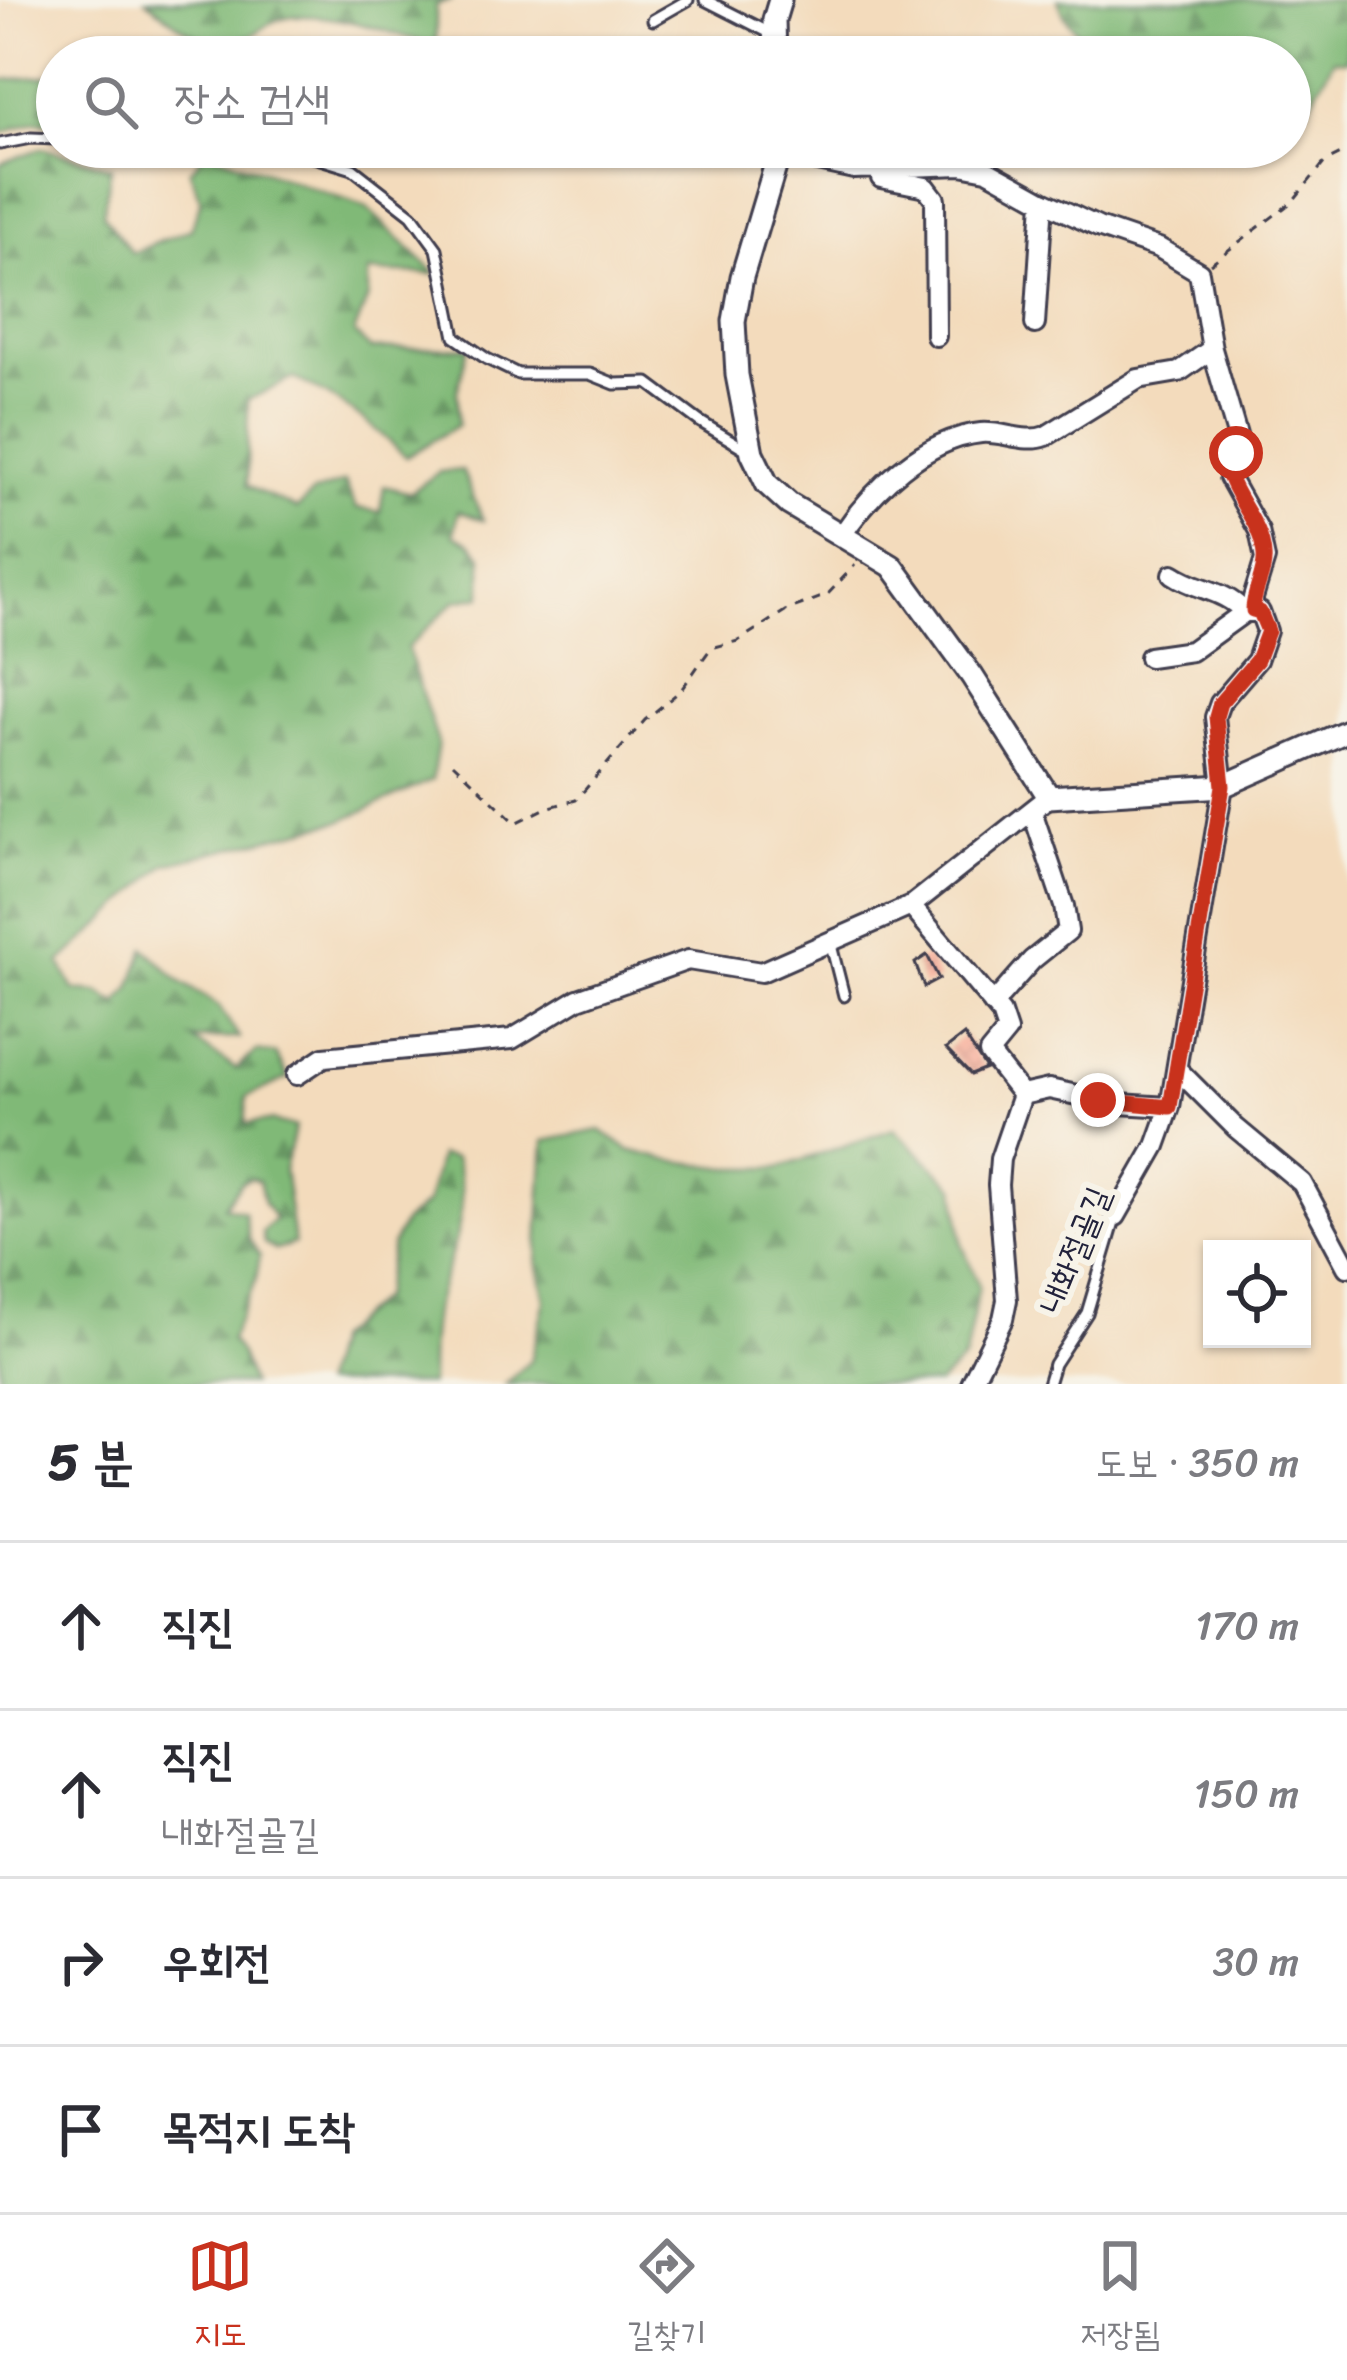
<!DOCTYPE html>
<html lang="ko">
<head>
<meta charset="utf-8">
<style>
	:root { --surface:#fff; --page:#f7f7f7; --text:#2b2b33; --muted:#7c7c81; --line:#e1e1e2; --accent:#c8321e }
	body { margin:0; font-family:Sriracha,"Poor Story",sans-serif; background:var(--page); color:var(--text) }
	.controls { position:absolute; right:36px; bottom:36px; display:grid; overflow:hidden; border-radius:0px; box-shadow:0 3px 9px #0004 }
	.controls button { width:108px; height:108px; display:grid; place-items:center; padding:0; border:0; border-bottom:3px solid var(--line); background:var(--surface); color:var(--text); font:60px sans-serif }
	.stop { position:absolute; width:36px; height:36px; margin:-27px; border:9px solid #c8321e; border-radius:50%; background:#fff }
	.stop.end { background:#c8321e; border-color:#fff; box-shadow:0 3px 12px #0008 }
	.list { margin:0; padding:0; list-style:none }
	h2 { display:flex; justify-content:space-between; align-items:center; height:156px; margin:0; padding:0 48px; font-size:51px }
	h2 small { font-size:39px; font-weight:400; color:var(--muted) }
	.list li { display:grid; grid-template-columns:78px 1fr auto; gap:36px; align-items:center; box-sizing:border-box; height:168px; padding:0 48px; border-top:3px solid var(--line) }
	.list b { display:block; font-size:45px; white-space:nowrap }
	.list p { margin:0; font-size:39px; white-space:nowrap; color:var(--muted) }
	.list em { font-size:39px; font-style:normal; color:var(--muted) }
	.icon { flex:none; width:66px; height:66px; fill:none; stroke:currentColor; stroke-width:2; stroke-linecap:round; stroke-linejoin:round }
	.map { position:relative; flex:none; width:1347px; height:1384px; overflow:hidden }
	.search { position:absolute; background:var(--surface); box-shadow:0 3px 9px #0004; left:36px; right:36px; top:36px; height:132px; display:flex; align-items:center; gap:30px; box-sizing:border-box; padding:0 42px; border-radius:66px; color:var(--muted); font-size:45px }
	.sheet { height:828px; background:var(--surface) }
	nav { display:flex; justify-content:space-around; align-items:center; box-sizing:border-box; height:168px; border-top:3px solid var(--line); background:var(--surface); font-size:33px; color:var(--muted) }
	nav a { display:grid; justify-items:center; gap:6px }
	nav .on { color:var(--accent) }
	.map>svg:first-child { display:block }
	.forest { fill:url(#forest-firs); stroke:#516e59; stroke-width:3 }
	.building { fill:url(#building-cross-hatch) }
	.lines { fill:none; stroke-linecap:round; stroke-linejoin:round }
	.service-casing { stroke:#413e4e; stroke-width:15 }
	.minor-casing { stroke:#413e4e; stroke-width:24 }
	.tertiary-casing { stroke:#413e4e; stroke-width:27 }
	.path { stroke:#413e4e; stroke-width:3; stroke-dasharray:9 9; stroke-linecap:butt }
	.service { stroke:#fff; stroke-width:9 }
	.minor { stroke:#fff; stroke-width:18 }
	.tertiary { stroke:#fff; stroke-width:21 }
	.route { stroke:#c8321e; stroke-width:15 }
	.labels { text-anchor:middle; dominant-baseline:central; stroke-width:12; stroke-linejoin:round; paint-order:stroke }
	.street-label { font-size:33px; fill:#22223b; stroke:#f7f3e8 }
</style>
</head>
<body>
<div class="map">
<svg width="1347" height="1384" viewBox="0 0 1347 1384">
	<defs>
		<pattern id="forest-firs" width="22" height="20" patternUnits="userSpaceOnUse" patternTransform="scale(3)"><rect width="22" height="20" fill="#80b977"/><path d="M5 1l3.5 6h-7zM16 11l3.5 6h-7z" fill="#689663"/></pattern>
		<pattern id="building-cross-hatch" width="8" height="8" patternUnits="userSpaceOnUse" patternTransform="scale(3)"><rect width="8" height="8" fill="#f8a994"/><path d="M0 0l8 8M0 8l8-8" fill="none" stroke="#d49180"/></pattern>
	</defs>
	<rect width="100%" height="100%" fill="#f7f3e8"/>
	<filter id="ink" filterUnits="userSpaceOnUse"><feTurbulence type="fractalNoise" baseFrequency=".00833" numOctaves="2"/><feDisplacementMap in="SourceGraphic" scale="24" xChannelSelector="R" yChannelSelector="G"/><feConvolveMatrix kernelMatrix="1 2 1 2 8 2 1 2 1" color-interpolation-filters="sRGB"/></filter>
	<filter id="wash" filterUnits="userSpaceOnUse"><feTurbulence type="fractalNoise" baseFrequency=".004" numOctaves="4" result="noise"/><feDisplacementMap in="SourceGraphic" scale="48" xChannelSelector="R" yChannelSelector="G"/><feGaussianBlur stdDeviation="2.7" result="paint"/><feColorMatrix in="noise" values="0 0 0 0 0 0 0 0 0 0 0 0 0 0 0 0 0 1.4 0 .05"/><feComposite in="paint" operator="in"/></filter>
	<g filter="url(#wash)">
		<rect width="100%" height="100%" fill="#f3dbbc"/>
		<path class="forest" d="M 146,0 L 453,0 L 436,5 L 436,46 C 391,33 345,15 297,16 C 269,16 257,37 238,42 C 205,51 169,18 146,0 Z
			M 1058,0 L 1347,0 L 1347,60 L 1334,59 L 1307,109 L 1290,116 L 1290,57 L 1096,57 L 1064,15 Z
			M 57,75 L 57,123 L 34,122 L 0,134 L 0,80 Z
			M 41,148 L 111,167 L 103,214 L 132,253 L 191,229 L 201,200 L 190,171 L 207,151 L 366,207 L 436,274 L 368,272 L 368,297 L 354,333 L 371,349 L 468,347 L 457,392 L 458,425 L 406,457 C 372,424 338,398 294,378 L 248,400 L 247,486 L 297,509 L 313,493 L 345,482 L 356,508 L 380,512 L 384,486 L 410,493 L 439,472 L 462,470 L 483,520 L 458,511 L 454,535 L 470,543 L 482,556 L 482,596 L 455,601 L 407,648 L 438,743 L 432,780 L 343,820 L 166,864 L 60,963 L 74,990 L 98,992 L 117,1004 L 131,988 L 145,948 L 181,982 L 219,1006 L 239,1038 L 192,1039 L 236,1069 L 257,1051 L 276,1054 L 288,1078 L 247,1097 L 245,1124 L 271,1121 L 295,1127 L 284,1169 L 294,1243 L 276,1250 L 264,1243 L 262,1232 L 275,1219 L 264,1203 L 259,1181 L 250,1178 L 241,1183 L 224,1206 L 244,1212 L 249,1239 L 260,1256 L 256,1280 L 230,1340 L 240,1354 L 251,1384 L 0,1384 L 0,164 Z
			M 894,1129 L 956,1188 L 962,1244 L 979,1286 L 965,1358 L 938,1384 L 506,1384 L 530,1361 L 545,1300 L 537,1262 L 544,1141 L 600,1130 L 629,1150 L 663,1159 L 728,1168 L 779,1168 Z
			M 439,1156 L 455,1158 C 473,1217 449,1252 435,1307 C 430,1331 430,1359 430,1384 L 321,1384 L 334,1339 L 382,1297 L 392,1244 L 404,1222 L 427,1203 Z"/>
		<g id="blocks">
			<path class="building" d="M 927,955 L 939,979 L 924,987 L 915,963 Z
				M 964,1035 L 986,1069 L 971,1075 L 946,1049 Z"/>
		</g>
	</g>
	<g filter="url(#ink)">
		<use href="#blocks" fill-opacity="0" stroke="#413e4e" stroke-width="3"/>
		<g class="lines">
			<defs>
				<path id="service" d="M 705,0 L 774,35
					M 653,20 L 688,0
					M 0,144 L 31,138 L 57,139
					M 84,147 L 128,156 L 141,147
					M 281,147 L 353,169 L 412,215 L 437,249 L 455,337 L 487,359 L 518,374 L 590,374 L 615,384 L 648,383 L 699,421 L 747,450
					M 830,941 L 844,996
					M 1048,1384 L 1054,1364 L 1087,1313 L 1116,1216"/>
				<path id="minor" d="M 781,153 L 854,169 L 961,165 L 987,170 L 1043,201 L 1098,227 L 1159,248 L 1199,272 L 1212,349 L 1237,435 L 1229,477 L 1259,531 L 1265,559 L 1253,598 L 1253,610
					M 881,178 L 926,187 L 935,199 L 936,336
					M 1035,324 L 1043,201
					M 842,535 C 872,490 924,439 981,433 C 1003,431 1025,444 1046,436 L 1138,379 L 1179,372 L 1212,349
					M 1173,574 C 1200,592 1221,588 1245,612
					M 911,906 L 1001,1013 L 1007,1031 L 989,1053 L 1022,1095 L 1000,1159 L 998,1185 L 1007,1300 L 1003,1319 L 971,1384
					M 993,1004 L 1032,960 L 1068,931 L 1064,906 L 1032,811
					M 1177,1069 L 1236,1128 L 1302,1183 L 1347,1267
					M 297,1075 L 324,1057 L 512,1039 L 578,999 L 688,960 L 761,972 L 911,906 L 1049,797
					M 1022,1095 L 1049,1089 L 1118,1104 L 1170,1107
					M 1116,1216 L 1156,1146 L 1170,1107 L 1223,786 L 1215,717 L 1220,703 L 1257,660 L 1267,631 L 1260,612 L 1245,612 L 1191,651 L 1149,657"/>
				<path id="tertiary" d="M 775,57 L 774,20 L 780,0
					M 781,147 L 742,277 L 734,321 L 737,375 L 752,453 L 767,484 L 789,504 L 892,566 L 972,676 L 1049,797 L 1223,786 L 1347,731"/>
			</defs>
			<use href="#service" class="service-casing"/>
			<use href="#minor" class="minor-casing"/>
			<use href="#tertiary" class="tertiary-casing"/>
			<path class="path" d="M 1210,264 L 1292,202 L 1325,162 L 1347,151
				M 453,763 L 516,823 L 546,808 L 576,800 L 645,720 L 681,690 L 711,648 L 738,641 L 785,611 L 827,595 L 855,565"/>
			<use href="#service" class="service"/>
			<use href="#minor" class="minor"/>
			<use href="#tertiary" class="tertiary"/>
		</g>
	</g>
	<g class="lines" filter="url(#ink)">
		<path class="route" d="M 1098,1100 L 1170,1107 L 1223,786 L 1216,717 L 1220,703 L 1257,660 L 1268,631 L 1260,612 L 1253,610 C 1253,591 1266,574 1264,555 C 1262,525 1239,504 1229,476 L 1236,453"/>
	</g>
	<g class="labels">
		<g class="street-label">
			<text transform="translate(1075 1250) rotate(-68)">내화절골길</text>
		</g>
	</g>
</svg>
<div class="controls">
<button><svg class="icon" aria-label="locate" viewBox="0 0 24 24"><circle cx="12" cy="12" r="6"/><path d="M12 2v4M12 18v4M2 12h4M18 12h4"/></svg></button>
</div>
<div class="stop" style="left:1236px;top:453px"></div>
<div class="stop end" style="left:1098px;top:1100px"></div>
<div class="search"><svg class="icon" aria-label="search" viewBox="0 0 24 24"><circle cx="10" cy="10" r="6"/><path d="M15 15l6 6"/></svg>장소 검색</div>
</div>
<section class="sheet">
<h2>5 분<small>도보 · 350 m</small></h2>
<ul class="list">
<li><svg class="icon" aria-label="ahead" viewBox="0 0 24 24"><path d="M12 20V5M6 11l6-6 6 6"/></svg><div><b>직진</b></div><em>170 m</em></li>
<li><svg class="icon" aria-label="ahead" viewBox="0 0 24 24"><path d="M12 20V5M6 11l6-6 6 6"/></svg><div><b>직진</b><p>내화절골길</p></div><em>150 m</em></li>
<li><svg class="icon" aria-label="right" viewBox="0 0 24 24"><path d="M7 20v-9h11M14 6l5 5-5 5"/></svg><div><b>우회전</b></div><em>30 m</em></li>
<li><svg class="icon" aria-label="arrive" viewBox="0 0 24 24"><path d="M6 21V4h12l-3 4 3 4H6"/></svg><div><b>목적지 도착</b></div></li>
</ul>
</section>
<nav>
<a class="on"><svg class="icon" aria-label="map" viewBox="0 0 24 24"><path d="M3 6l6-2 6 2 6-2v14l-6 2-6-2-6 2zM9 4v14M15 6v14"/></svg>지도</a>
<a><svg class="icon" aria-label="directions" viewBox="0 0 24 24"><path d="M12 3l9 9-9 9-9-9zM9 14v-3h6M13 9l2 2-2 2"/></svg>길찾기</a>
<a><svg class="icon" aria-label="saved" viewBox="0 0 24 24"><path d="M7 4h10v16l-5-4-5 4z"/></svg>저장됨</a>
</nav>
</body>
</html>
